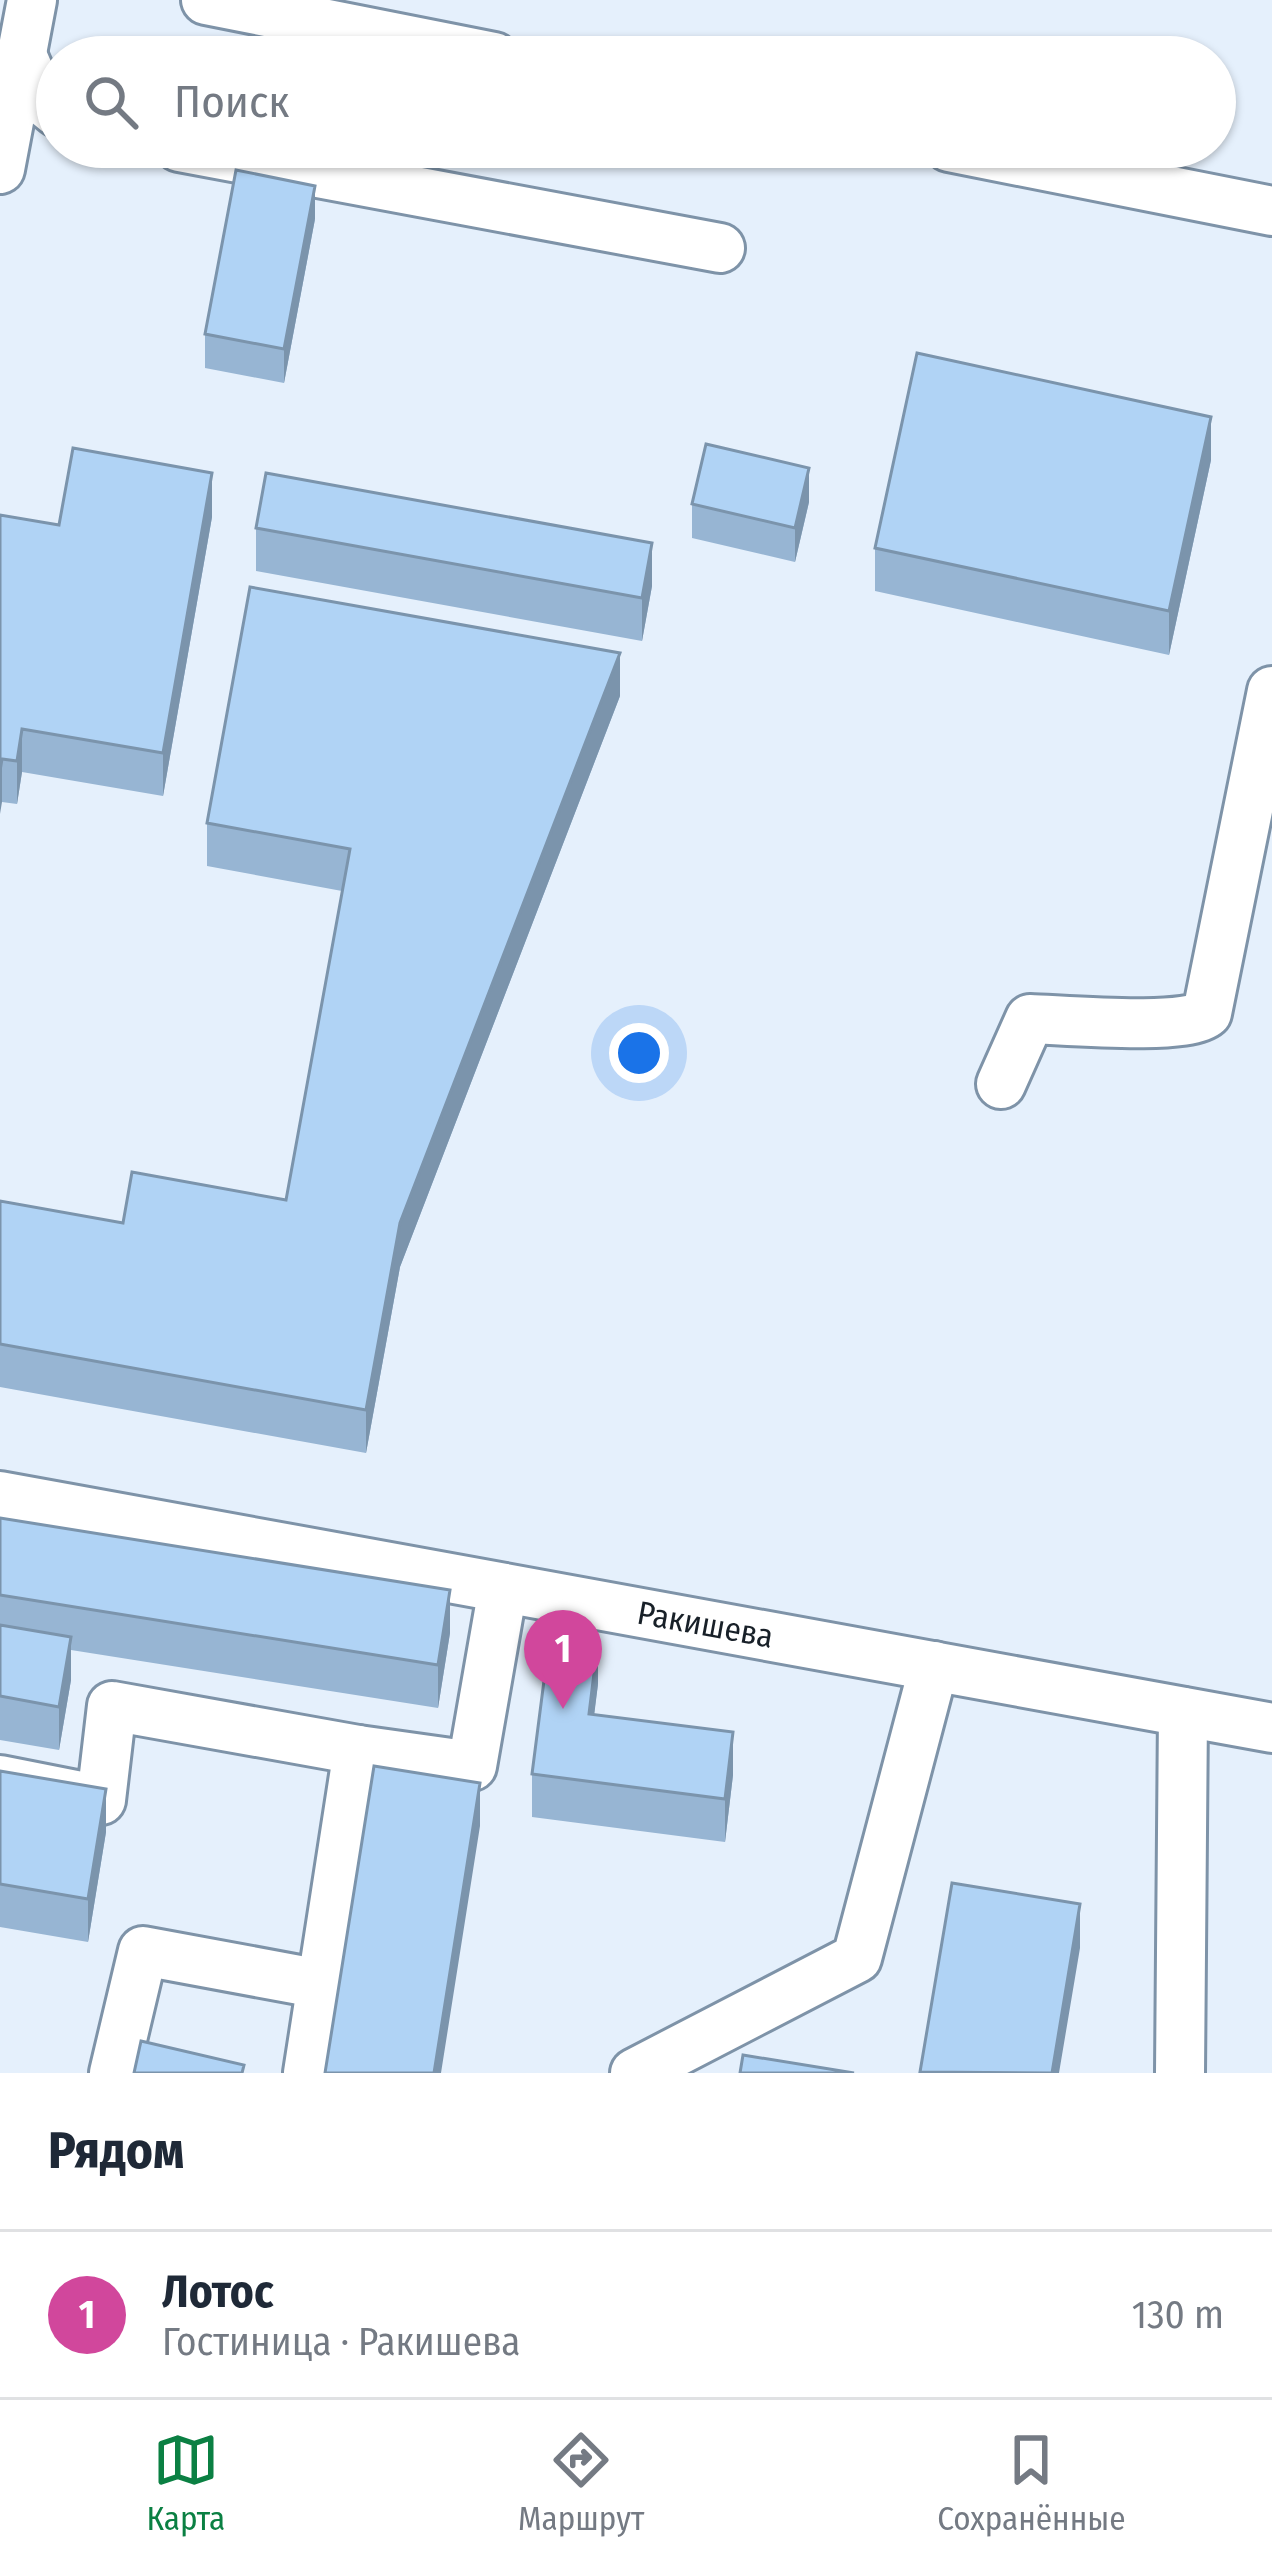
<!DOCTYPE html>
<html lang="ru">
<head>
<meta charset="utf-8">
<style>
	:root { --surface:#fff; --page:#f6f6f7; --text:#1f2937; --muted:#747a83; --line:#e0e1e3; --accent:#0b8043 }
	body { margin:0; font-family:"Fira Sans Condensed",sans-serif; background:var(--page); color:var(--text) }
	.you { position:absolute; left:639px; top:1053px; width:42px; height:42px; margin:-30px; border:9px solid #fff; border-radius:50%; background:#1a73e8; box-shadow:0 0 0 18px #1a73e833 }
	.badge { display:grid; place-items:center; width:78px; height:78px; border-radius:50%; background:var(--accent); color:#fff; font-size:39px; font-weight:700 }
	.pin { position:absolute; translate:-50% -99px; filter:drop-shadow(0 3px 6px #0008) }
	.pin::after { content:''; position:absolute; top:63px; width:42px; height:36px; background:inherit; clip-path:polygon(0 0,100% 0,50% 100%) }
	.list { margin:0; padding:0; list-style:none }
	h2 { display:flex; justify-content:space-between; align-items:center; height:156px; margin:0; padding:0 48px; font-size:51px }
	h2 small { font-size:39px; font-weight:400; color:var(--muted) }
	.list li { display:grid; grid-template-columns:78px 1fr auto; gap:36px; align-items:center; box-sizing:border-box; height:168px; padding:0 48px; border-top:3px solid var(--line) }
	.list b { display:block; font-size:45px; white-space:nowrap }
	.list p { margin:0; font-size:39px; white-space:nowrap; color:var(--muted) }
	.list em { font-size:39px; font-style:normal; color:var(--muted) }
	.icon { flex:none; width:66px; height:66px; fill:none; stroke:currentColor; stroke-width:2; stroke-linecap:round; stroke-linejoin:round }
	.map { position:relative; flex:none; width:1272px; height:2073px; overflow:hidden }
	.search { position:absolute; background:var(--surface); box-shadow:0 3px 9px #0004; left:36px; right:36px; top:36px; height:132px; display:flex; align-items:center; gap:30px; box-sizing:border-box; padding:0 42px; border-radius:66px; color:var(--muted); font-size:45px }
	.sheet { height:324px; background:var(--surface) }
	nav { display:flex; justify-content:space-around; align-items:center; box-sizing:border-box; height:168px; border-top:3px solid var(--line); background:var(--surface); font-size:33px; color:var(--muted) }
	nav a { display:grid; justify-items:center; gap:6px }
	nav .on { color:var(--accent) }
	.map>svg:first-child { display:block }
	.built { fill:#e5f0fc; fill-rule:evenodd }
	.lines { fill:none; stroke-linecap:round; stroke-linejoin:round }
	.minor-casing { stroke:#7e93a8; stroke-width:54 }
	.minor { stroke:#fff; stroke-width:48 }
	.wall { fill:#97b5d3 }
	.shaded-wall { fill:#7b94ac }
	.building { fill:#b0d3f5; stroke:#7b94ac; stroke-width:3 }
	.labels { text-anchor:middle; dominant-baseline:central; stroke-width:9; stroke-linejoin:round; paint-order:stroke }
	.street-label { font-size:33px; fill:#182028; stroke:#fbfbfb }
</style>
</head>
<body>
<div class="map">
<svg width="1272" height="2073" viewBox="0 0 1272 2073">
	<rect width="100%" height="100%" fill="#fbfbfb"/>
	<path class="built" d="M 0,0 L 1272,0 L 1272,2073 L 0,2073 ZM 57,57 L 1215,57 L 1215,147 L 57,147 Z"/>
	<g class="lines">
		<defs>
			<g id="minor">
				<path d="M 206,0 L 494,57"/>
				<path d="M 22,55 L 41,99 L 57,112"/>
				<path d="M 179,147 L 720,248"/>
				<path d="M 949,147 L 1272,211"/>
				<path d="M 0,169 L 32,0"/>
				<path d="M 1001,1084 L 1030,1019 C 1064,1020 1187,1031 1207,1013 L 1272,691"/>
				<path id="s1" d="M 0,1496 L 1272,1728"/>
				<path d="M 0,1780 L 101,1800 L 112,1706 L 358,1750"/>
				<path d="M 114,2073 L 143,1951 L 321,1984"/>
				<path d="M 308,2073 L 358,1750 L 472,1766 L 503,1588"/>
				<path d="M 635,2073 L 857,1958 L 934,1666"/>
				<path d="M 1180,2073 L 1183,1712"/>
			</g>
		</defs>
		<use href="#minor" class="minor-casing"/>
		<use href="#minor" class="minor"/>
	</g>
	<path class="wall" d="M 315,219 L 284,383 L 205,368 L 205,334 Z
		M 1211,460 L 1169,655 L 875,591 L 875,548 Z
		M 809,502 L 795,562 L 692,538 L 692,504 Z
		M 0,515 L 59,525 L 212,517 L 163,796 L 22,772 L 17,804 L 2,802 Z
		M 256,528 L 652,586 L 642,641 L 256,571 Z
		M 620,696 L 400,1267 L 366,1453 L 0,1387 L 0,1201 L 123,1223 L 286,1200 L 342,891 L 207,866 L 207,823 Z
		M 0,1518 L 450,1633 L 438,1708 L 71,1650 L 71,1680 L 59,1750 L 0,1740 Z
		M 598,1684 L 594,1714 L 733,1775 L 725,1842 L 532,1817 L 532,1774 Z
		M 0,1771 L 106,1832 L 88,1942 L 0,1927 Z"/>
	<path class="shaded-wall" d="M 315,186 L 315,219 L 284,383 L 284,349 Z
		M 1211,417 L 1211,460 L 1169,655 L 1169,611 Z
		M 809,468 L 809,502 L 795,562 L 795,528 Z
		M 212,473 L 212,517 L 163,796 L 163,753 Z
		M 652,543 L 652,586 L 642,641 L 642,598 Z
		M 620,653 L 620,696 L 400,1267 L 366,1453 L 366,1410 L 400,1223 Z
		M 22,729 L 22,772 L 17,804 L 17,761 Z
		M 2,759 L 2,802 L 0,814 L 0,771 Z
		M 450,1590 L 450,1633 L 438,1708 L 438,1665 Z
		M 71,1637 L 71,1680 L 59,1750 L 59,1707 Z
		M 598,1641 L 598,1684 L 589,1757 L 589,1714 Z
		M 733,1732 L 733,1775 L 725,1842 L 725,1799 Z
		M 480,1783 L 480,1826 L 441,2073 L 434,2073 Z
		M 106,1789 L 106,1832 L 88,1942 L 88,1899 Z
		M 1080,1904 L 1080,1948 L 1059,2073 L 1052,2073 Z"/>
	<path class="building" d="M 236,170 L 315,186 L 284,349 L 205,334 Z
		M 917,353 L 1211,417 L 1169,611 L 875,548 Z
		M 706,444 L 809,468 L 795,528 L 692,504 Z
		M 73,448 L 212,473 L 163,753 L 22,729 L 17,761 L 2,759 L 0,771 L 0,515 L 59,525 Z
		M 266,473 L 652,543 L 642,598 L 256,528 Z
		M 250,587 L 620,653 L 400,1223 L 366,1410 L 0,1344 L 0,1201 L 123,1223 L 132,1172 L 286,1200 L 350,849 L 207,823 Z
		M 0,1518 L 450,1590 L 438,1665 L 0,1595 Z
		M 0,1625 L 71,1637 L 59,1707 L 0,1696 Z
		M 550,1634 L 598,1641 L 589,1714 L 733,1732 L 725,1799 L 532,1774 Z
		M 374,1766 L 480,1783 L 434,2073 L 325,2073 Z
		M 0,1771 L 106,1789 L 88,1899 L 0,1884 Z
		M 952,1883 L 1080,1904 L 1052,2073 L 920,2072 Z
		M 141,2041 L 244,2065 L 242,2073 L 134,2073 Z
		M 743,2055 L 854,2073 L 740,2073 Z"/>
	<g class="labels">
		<g class="street-label">
			<text stroke="none"><textPath href="#s1" startOffset="717">Ракишева</textPath></text>
		</g>
	</g>
</svg>
<div class="you"></div>
<div class="pin badge" style="left:563px;top:1709px;background:#d1479c">1</div>
<div class="search"><svg class="icon" aria-label="search" viewBox="0 0 24 24"><circle cx="10" cy="10" r="6"/><path d="M15 15l6 6"/></svg>Поиск</div>
</div>
<section class="sheet">
<h2>Рядом<small></small></h2>
<ul class="list">
<li><span class="badge" style="background:#d1479c">1</span><div><b>Лотос</b><p>Гостиница · Ракишева</p></div><em>130 m</em></li>
</ul>
</section>
<nav>
<a class="on"><svg class="icon" aria-label="map" viewBox="0 0 24 24"><path d="M3 6l6-2 6 2 6-2v14l-6 2-6-2-6 2zM9 4v14M15 6v14"/></svg>Карта</a>
<a><svg class="icon" aria-label="directions" viewBox="0 0 24 24"><path d="M12 3l9 9-9 9-9-9zM9 14v-3h6M13 9l2 2-2 2"/></svg>Маршрут</a>
<a><svg class="icon" aria-label="saved" viewBox="0 0 24 24"><path d="M7 4h10v16l-5-4-5 4z"/></svg>Сохранённые</a>
</nav>
</body>
</html>
